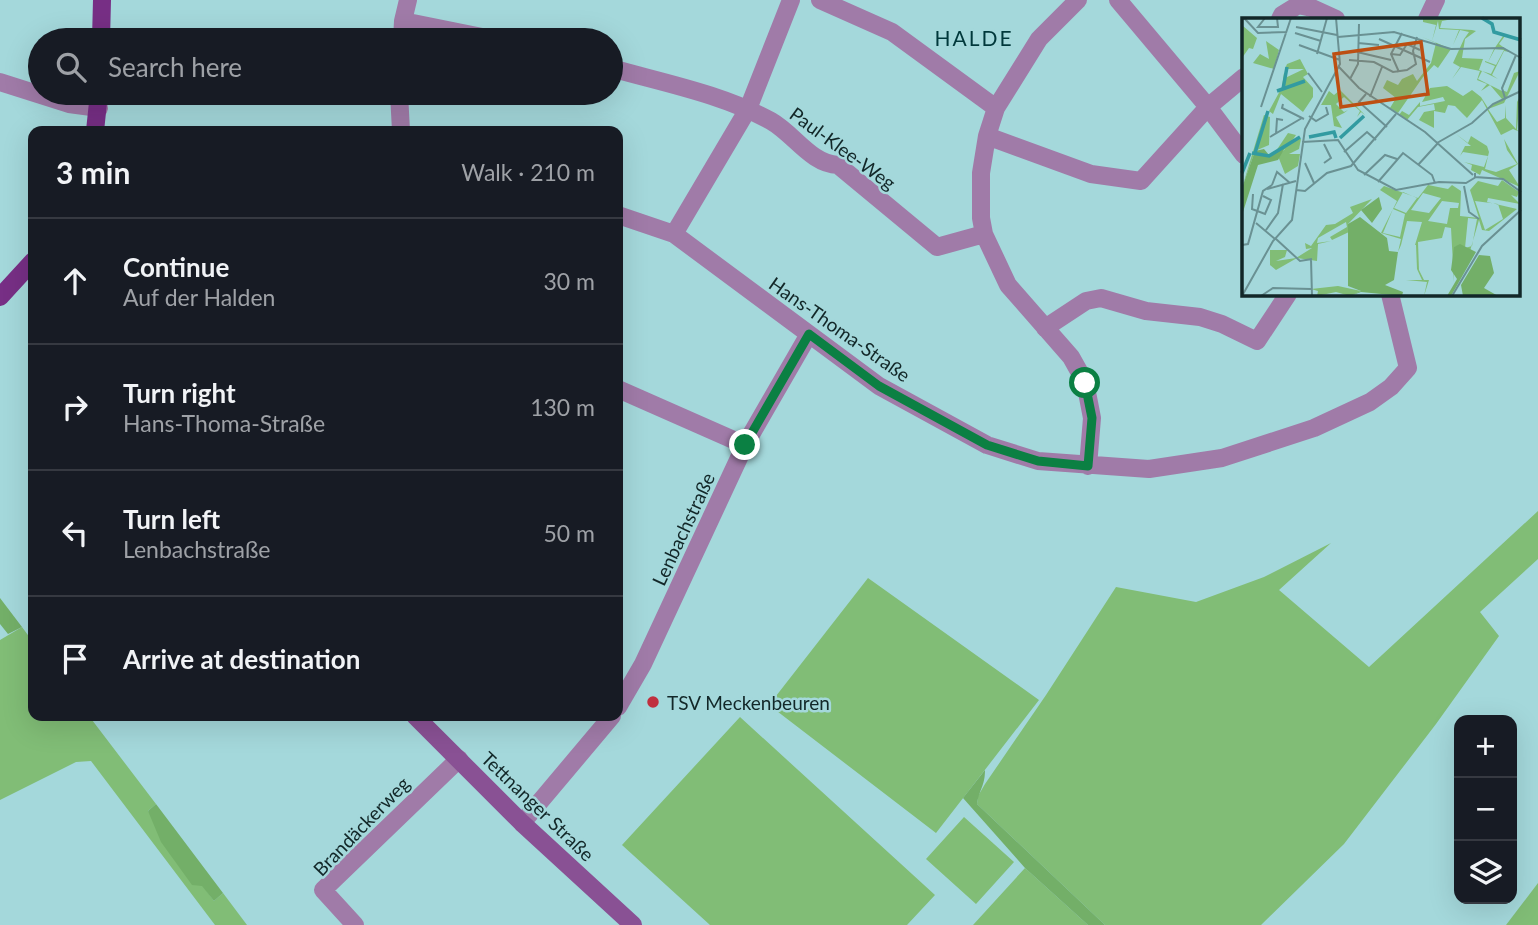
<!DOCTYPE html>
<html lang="en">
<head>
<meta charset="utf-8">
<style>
	:root { --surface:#171b24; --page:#242831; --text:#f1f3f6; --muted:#9ea1a6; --line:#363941 }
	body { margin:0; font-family:Lato,sans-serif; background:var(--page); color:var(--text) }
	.controls { position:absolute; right:21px; bottom:21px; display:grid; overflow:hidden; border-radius:14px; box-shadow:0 7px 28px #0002 }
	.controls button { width:63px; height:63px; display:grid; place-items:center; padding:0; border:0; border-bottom:2px solid var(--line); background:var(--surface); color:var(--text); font:35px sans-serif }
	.stop { position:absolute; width:21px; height:21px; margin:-16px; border:5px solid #0b8043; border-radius:50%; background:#fff }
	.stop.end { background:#0b8043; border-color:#fff; box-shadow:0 2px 7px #0008 }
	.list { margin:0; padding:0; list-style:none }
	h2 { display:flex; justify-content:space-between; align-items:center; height:91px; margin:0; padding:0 28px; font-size:30px }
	h2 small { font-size:23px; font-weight:400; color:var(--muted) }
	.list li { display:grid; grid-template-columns:46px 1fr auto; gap:21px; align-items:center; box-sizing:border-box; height:126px; padding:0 28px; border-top:2px solid var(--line) }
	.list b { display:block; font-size:26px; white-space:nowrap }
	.list p { margin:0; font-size:23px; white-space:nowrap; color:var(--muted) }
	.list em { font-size:23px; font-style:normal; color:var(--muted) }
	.icon { flex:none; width:38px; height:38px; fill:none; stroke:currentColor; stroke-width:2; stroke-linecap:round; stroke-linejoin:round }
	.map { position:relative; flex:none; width:1538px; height:925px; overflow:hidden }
	.search { position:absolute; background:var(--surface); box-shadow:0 7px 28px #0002; left:28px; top:28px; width:595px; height:77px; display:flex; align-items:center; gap:18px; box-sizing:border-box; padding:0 24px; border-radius:38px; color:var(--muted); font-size:26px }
	.panel { position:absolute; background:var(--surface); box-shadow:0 7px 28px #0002; left:28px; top:126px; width:595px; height:595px; border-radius:14px }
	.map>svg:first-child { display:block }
	.green { fill:#81bd76 }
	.forest { fill:#73af68 }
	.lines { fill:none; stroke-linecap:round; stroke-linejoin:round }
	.minor { stroke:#a07ba8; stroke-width:18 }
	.secondary { stroke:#895194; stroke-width:18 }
	.primary { stroke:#772f85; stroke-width:18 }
	.route { stroke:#0b8043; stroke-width:9 }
	.poi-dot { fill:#c02f3e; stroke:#a4d8db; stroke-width:2.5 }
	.labels { text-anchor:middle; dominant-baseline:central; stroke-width:5; stroke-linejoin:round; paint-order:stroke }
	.street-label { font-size:19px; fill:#122728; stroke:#a4d8db }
	.poi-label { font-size:19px; fill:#122728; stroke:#a4d8db; text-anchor:start }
	.neighbourhood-label { font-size:21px; letter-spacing:2px; fill:#00383b; stroke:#a4d8db }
	.inset-river { fill:none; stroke:#329ba1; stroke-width:3.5 }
	.inset-road { fill:none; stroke:#6a9193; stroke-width:2 }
	.view { fill:#bd4f12; fill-opacity:0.15; stroke:#bd4f12; stroke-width:3.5 }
	.inset-edge { fill:none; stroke:#122728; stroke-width:3.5 }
</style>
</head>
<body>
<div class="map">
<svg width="1538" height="925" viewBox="0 0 1538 925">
	<rect width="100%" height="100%" fill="#a4d8db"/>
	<path class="green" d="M 1538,511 L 1538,559 L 1480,612 L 1499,636 L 1436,724 L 1344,844 L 1261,925 L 1105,925 L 977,804 L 978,796 L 985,784 L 1046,695 L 1116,587 L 1196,602 L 1264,577 L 1331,543 L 1279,590 L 1369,667 Z
		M 868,578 L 1039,700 L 936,833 L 769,705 Z
		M 22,627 L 33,642 L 33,716 L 89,716 L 156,804 L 148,811 L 214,901 L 223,893 L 247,925 L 215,925 L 91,761 L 76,762 L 0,800 L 0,640 Z
		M 740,717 L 935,895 L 907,925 L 710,925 L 622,845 Z
		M 964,817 L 1014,862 L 976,904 L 926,859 Z
		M 1025,868 L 1088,925 L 973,925 Z
		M 1538,883 L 1538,925 L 1506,925 Z"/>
	<path class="forest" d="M 0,598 L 22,627 L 8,634 L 0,624 Z
		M 985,770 C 985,786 979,790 977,804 L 1105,925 L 1088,925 L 1025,868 L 963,798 Z
		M 156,804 L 223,893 L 214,901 L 202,886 L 192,885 L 161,842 L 148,811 Z"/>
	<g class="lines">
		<path class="minor" d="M 820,0 L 892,32 L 996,108
			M 1078,0 L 1039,39 L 996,108 L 987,136 L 981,173 L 981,218 L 984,234 L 1008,285 L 1071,357 L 1085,382 L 1092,418 L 1088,466
			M 1118,0 L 1208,107 L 1244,155
			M 1280,19 L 1282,15 L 1298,5 L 1312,8 L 1336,19
			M 1427,19 L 1436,0
			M 403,21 L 497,40
			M 402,40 L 403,21 L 408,0
			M 611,68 C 664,83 722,94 771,121 C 794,134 811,164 838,165 L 937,247 L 984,234
			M 0,82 L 69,104 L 99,108
			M 399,93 L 401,131
			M 987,136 L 1091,174 L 1141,181 L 1208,107 L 1244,77
			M 618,215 L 674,234 L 879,386 L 987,445 L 1038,461 L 1149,469 L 1222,458 L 1314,428 L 1370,402 L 1391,387 L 1408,368 L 1390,294
			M 674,234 L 748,109 L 791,0
			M 1045,328 L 1086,301 L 1101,298 L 1146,311 L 1200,317 L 1222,324 L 1257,341 L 1288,294
			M 618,389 L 745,445
			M 618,707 L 643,664 L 745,445 L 809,334
			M 522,823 L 612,716
			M 355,925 L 323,890 L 459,759"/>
		<path class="secondary" d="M 415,716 L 522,823 L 633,925"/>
		<path class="primary" d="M 101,40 L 102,0
			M 95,131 L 99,93
			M 0,297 L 33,261"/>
	</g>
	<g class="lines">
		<path class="route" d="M 745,445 L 809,334 L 879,386 L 987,445 L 1038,461 L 1088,466 L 1092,418 L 1085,383"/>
	</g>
	<circle class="poi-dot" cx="653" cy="702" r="7"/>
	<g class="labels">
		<g class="street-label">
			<text transform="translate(843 148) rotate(36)">Paul-Klee-Weg</text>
			<text transform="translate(840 329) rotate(35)">Hans-Thoma-Straße</text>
			<text transform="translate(683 529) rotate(-65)">Lenbachstraße</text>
			<text transform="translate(538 806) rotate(44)">Tettnanger Straße</text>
			<text transform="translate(361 826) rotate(-46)">Brandäckerweg</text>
		</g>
		<g class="poi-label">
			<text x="667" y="702">TSV Meckenbeuren</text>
		</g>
		<g class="neighbourhood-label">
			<text x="974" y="37">HALDE</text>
		</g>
	</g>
	<g transform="translate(1242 18)">
		<rect width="278" height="278" fill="#a4d8db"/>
		<path d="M 181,0 L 216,0 L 200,3 L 198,10 L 230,12 L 234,13 L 223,21 L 220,40 L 241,41 L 237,52 L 249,56 L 253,48 L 243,44 L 243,43 L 254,47 L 262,32 L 253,31 L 246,44 L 252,31 L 261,18 L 250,14 L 263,18 L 257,26 L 268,34 L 262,33 L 250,57 L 256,61 L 240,53 L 236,61 L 260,73 L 267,54 L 260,72 L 265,74 L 272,55 L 278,53 L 262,85 L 246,91 L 255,104 L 263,100 L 264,87 L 264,100 L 274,111 L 275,84 L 278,78 L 275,112 L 278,114 L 271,111 L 259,117 L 240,82 L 225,100 L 213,88 L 206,87 L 203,95 L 192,93 L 192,110 L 177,102 L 182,94 L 193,92 L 192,86 L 176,89 L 165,102 L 157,97 L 160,93 L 167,97 L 178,84 L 178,88 L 203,83 L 201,79 L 180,84 L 188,70 L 205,68 L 221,78 L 230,72 L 239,79 L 246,90 L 260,81 L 248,67 L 239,73 L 245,66 L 235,62 L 238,53 L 219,49 L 210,61 L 218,49 L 211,45 L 222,21 L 227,14 L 218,12 L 211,27 L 217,12 L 197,11 L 196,3 L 190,23 L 209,31 L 196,50 L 192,47 L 181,59 L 156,95 L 148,90 L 154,80 L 141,70 L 145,62 L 156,67 L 160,61 L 171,56 L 175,63 L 189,45 L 194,25 L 180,19 L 190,23 L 194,7 L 181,4 ZM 1,8 L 15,20 L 11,31 L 7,30 L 0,40 ZM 24,23 L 37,32 L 32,51 L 11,45 L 18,36 L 27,41 ZM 58,41 L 66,56 L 61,59 L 71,70 L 71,79 L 61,94 L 39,76 L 31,96 L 27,93 L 40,69 L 42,55 L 43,60 L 62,51 L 43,51 L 45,46 ZM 98,72 L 123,97 L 119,94 L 115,99 L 118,93 L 102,79 L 94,86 L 102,94 L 106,92 L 102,95 L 94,99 L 100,110 L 92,108 L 89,87 L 79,87 L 87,73 L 92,77 ZM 22,97 L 28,99 L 27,127 L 13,133 L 0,170 ZM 46,115 L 54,117 L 48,126 L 51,121 L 59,121 L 57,131 L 47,136 L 58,136 L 56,148 L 43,156 L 36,138 L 43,131 L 34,133 ZM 214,116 L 226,125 L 229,118 L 245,128 L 247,134 L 243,151 L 254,154 L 275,146 L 265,132 L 262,121 L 276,146 L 267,152 L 278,169 L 240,152 L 238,157 L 229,152 L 230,147 L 222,144 L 242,149 L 246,138 L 221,134 L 218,138 L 223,128 L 229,128 ZM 260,162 L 277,174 L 275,179 L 269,177 L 278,186 L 246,180 L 245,184 L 275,191 L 247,213 L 240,212 L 237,202 L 228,233 L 221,228 L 212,229 L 212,264 L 209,210 L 203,209 L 200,220 L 176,224 L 177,252 L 182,262 L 187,262 L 182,278 L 185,264 L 164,262 L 180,262 L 175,251 L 174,227 L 159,227 L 156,234 L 159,221 L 139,215 L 155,183 L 138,172 L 142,168 L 176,180 L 186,167 L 206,171 L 210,167 L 219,173 L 218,198 L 237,200 L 228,172 L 236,163 L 256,168 ZM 161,174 L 175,180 L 164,195 L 152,190 ZM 181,175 L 199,180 L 187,195 L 169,192 ZM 200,183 L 217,185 L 216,190 L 208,190 L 205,206 L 186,203 ZM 233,183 L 256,186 L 261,201 L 243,212 ZM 151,191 L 163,196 L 158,219 L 141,215 ZM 226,200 L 235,201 L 230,228 L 223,230 ZM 165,203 L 180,204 L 173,227 L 159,227 ZM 130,181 L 106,206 L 107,214 L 90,222 L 88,219 L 105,209 L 104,204 L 76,220 L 75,225 L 89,223 L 76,226 L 75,243 L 55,240 L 34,252 L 28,247 L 28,232 L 45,232 L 43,239 L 34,243 L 54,240 L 70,230 L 64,231 L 63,225 L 69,228 L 84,207 L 93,206 L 111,195 L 108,189 ZM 96,268 L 119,273 L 108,278 L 94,274 L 75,278 L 76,273 L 69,271 Z" fill="#81bd76" fill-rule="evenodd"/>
		<path d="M 44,128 L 36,142 L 16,147 L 0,197 L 0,170 L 13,133 L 22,131 L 27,137 ZM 137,179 L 140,191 L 130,205 L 119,192 ZM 118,199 L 145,220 L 147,233 L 156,234 L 152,262 L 143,267 L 161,274 L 160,278 L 119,274 L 108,278 L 119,273 L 106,268 L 106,206 ZM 218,226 L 234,234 L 209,278 L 205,278 L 215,261 L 209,252 L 212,229 ZM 237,237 L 248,238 L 252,255 L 242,270 L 256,278 L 221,278 L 219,267 Z" fill="#73af68"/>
		<path class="inset-river" d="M 240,0 L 250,6 L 252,14 L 279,22M 41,71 L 45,49M 35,73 L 63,63M 67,119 L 92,114 L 94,120M 98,120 L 122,98M 10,135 L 27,138 L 58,119M 13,135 L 26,93M 0,155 L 8,135"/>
		<path class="inset-road" d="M 2,0 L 16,15 L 45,14M 23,0 L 16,9 L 36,9 L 35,0M 54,9 L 95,17M 53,15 L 79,23M 96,19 L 152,14 L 209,31 L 261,30 L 279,40M 137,21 L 188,44M 116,25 L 137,27M 57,27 L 98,42M 115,34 L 149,42M 75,36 L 85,0M 149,36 L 158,37 L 165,26 L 178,32M 107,42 L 132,44 L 151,54 L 165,52 L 174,46 L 171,33 L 175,19M 97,49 L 117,70 L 183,114 L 231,157M 157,54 L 149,36 L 160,15M 66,55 L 80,74M 108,61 L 116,46 L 117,6M 124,76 L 117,84 L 145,109M 128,79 L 140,49M 263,80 L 260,70 L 274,37M 41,86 L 40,90 L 62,101M 19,89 L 49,0M 67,98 L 74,103 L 86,96 L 84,89M 34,116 L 35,101 L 41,102M 28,119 L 60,100M 60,124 L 96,122 L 116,152 L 154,172 L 197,164 L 224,165 L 234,159M 195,125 L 230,105 L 251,86 L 279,73M 102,134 L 125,114 L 134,122M 63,145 L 72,165M 82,145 L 89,140 L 82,126M 176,147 L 196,125M 233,155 L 233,159 L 261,161 L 279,174M 122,157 L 143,137 L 155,141M 136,164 L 161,135 L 190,157 L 193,165M 30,167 L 35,154 L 48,165M 222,168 L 227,194 L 237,201M 25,171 L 54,163M 54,172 L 63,173 L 85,155 L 109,148 L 154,96M 11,176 L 10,191 L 23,196 L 29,182 L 21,178M 14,205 L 33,221M 24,212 L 36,195 L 41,166M 34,221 L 58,243 L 70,241M 0,227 L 6,226 L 21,173 L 30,167M 69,241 L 70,278M 0,278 L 31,223 L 50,202 L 63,111 L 98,46 L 94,0M 19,278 L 31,270 L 69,271M 210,278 L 240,228 L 279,192"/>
		<path class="view" d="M 179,24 L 186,76 L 99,89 L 92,36 Z"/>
		<rect width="278" height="278" class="inset-edge"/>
	</g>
</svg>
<div class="controls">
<button>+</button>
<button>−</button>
<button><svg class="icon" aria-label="layers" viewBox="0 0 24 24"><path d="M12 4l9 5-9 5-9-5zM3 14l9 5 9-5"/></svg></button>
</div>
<div class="stop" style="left:1085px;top:383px"></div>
<div class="stop end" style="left:745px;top:445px"></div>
<div class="search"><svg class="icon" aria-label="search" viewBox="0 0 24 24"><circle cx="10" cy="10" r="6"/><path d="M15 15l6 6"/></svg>Search here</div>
<section class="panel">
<h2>3 min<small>Walk · 210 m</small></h2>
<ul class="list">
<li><svg class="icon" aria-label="ahead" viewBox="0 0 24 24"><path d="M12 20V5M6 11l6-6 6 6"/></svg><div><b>Continue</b><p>Auf der Halden</p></div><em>30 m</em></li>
<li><svg class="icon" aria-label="right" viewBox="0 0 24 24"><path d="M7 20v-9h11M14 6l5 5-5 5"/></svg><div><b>Turn right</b><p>Hans-Thoma-Straße</p></div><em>130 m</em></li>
<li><svg class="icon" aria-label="left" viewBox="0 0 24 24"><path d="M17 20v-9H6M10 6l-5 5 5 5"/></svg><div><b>Turn left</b><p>Lenbachstraße</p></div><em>50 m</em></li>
<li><svg class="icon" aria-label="arrive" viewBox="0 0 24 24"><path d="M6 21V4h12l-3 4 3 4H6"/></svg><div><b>Arrive at destination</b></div></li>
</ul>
</section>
</div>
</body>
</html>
